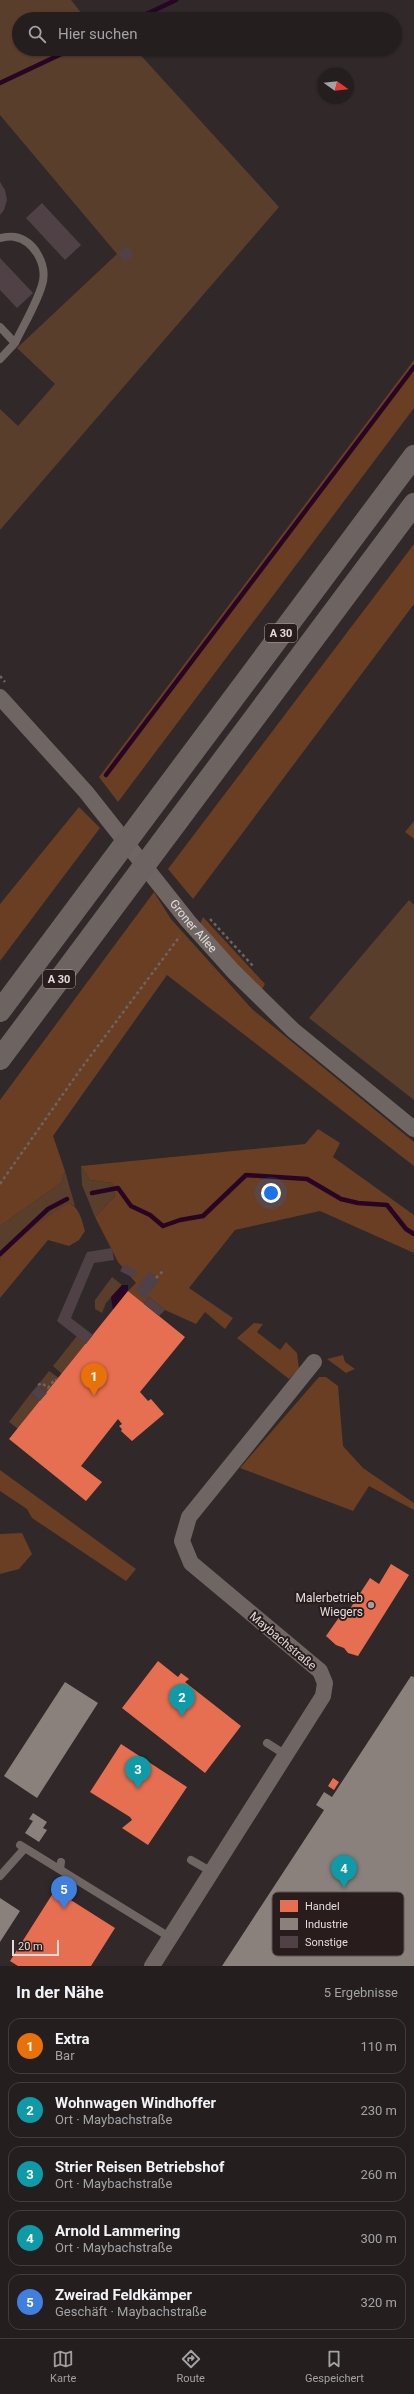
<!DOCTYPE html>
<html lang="de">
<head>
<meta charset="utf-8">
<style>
	:root { --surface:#241e1f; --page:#302b2c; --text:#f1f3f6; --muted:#a3a2a4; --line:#413c3d; --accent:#a49c9d }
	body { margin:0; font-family:Roboto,sans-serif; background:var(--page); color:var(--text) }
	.compass { position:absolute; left:318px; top:68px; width:36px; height:36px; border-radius:50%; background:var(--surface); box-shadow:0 1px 3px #0004; rotate:105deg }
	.scale { position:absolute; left:12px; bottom:10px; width:47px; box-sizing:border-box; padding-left:4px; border:2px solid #e3dadb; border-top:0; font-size:11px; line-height:14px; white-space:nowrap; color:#e3dadb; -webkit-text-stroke:3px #281c1d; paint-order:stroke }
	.you { position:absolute; left:271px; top:1193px; width:14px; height:14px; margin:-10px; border:3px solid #fff; border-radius:50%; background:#1a73e8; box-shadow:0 0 0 6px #1a73e833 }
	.badge { display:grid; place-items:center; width:26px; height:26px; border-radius:50%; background:var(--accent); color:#fff; font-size:13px; font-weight:700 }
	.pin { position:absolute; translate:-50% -33px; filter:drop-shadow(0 1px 2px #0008) }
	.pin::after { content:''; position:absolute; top:21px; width:14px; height:12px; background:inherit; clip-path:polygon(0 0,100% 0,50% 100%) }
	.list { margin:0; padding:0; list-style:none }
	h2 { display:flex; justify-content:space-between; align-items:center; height:52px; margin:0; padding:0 16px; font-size:17px }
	h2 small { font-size:13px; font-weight:400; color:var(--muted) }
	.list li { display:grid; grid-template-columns:26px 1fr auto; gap:12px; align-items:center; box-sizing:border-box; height:56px; margin:0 8px 8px; padding:0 8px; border:1px solid var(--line); border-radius:12px }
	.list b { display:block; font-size:15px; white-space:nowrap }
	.list p { margin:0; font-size:13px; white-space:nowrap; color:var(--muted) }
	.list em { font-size:13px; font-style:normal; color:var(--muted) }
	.icon { flex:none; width:22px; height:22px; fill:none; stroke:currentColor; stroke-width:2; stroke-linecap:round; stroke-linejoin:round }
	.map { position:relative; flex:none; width:414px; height:1966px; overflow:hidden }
	.search { position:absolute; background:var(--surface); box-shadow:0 1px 3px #0004; left:12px; right:12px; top:12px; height:44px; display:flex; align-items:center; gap:10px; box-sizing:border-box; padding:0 14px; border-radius:22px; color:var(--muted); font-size:15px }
	.sheet { height:372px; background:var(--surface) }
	nav { display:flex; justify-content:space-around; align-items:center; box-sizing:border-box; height:56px; border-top:1px solid var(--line); background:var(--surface); font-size:11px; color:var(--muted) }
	nav a { display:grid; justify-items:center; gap:2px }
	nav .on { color:var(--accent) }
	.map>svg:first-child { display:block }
	.green { fill:#5a3e2c }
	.forest { fill:#693e23 }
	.water { fill:#280524 }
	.shops { fill:#e76f51 }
	.industry { fill:#8a817c }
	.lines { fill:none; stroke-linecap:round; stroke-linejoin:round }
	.stream { stroke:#280524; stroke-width:4.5 }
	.building { fill:#4f4146 }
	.path { stroke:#6c6464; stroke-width:2.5; stroke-dasharray:3 3; stroke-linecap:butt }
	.lane { stroke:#6f6664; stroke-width:8 }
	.street { stroke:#6f6664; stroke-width:16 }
	.highway { stroke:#6d6462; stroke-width:22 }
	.poi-dot { fill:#a49c9d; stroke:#281c1d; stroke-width:1.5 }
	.labels { text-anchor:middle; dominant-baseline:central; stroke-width:4; stroke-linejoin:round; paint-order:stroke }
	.shield { fill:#281c1d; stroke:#aba1a2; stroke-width:1 }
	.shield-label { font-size:11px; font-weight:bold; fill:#e3dadb }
	.street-label { font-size:12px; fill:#e3dadb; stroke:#281c1d }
	.poi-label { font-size:12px; fill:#e3dadb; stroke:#281c1d; text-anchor:end }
	.key { fill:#281c1d; stroke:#605556; stroke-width:1 }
	.key-label { font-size:11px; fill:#e3dadb }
</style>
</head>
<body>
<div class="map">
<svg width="414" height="1966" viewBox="0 0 414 1966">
	<rect width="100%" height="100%" fill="#302829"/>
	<path class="green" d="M 0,0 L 71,0 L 86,19 L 19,19 L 19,49 L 135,49 L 279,207 L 0,530 L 0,409 L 18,426 L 55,384 L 17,348 L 117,254 L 0,115 Z
		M 409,900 L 414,905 L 414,1100 L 309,1018 Z
		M 81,1166 L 90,1180 L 113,1183 L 115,1196 L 95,1217 L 82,1185 Z
		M 65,1171 L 75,1206 L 69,1203 L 7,1251 L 0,1260 L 0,1226 L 61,1183 Z
		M 112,1277 L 122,1285 L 106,1303 L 102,1313 L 95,1309 L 95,1300 Z
		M 77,1336 L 86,1344 L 62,1374 L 53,1366 Z
		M 49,1371 L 59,1378 L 47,1393 L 38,1385 Z
		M 31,1393 L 40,1401 L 18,1429 L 9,1422 Z"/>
	<path class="forest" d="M 414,360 L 414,408 L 118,802 L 99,777 Z
		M 414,544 L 414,604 L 193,899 L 168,869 Z
		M 79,807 L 100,828 L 0,961 L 0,904 Z
		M 414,821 L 414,839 L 405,832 Z
		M 154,892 L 171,919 L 252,1009 L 414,1142 L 414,1166 L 167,975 L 53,1136 L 65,1171 L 61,1183 L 0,1226 L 0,1100 Z
		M 203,917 L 265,984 L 260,993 L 200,924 Z
		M 318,1129 L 340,1143 L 333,1157 L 414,1215 L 414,1253 L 320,1211 L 235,1230 L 189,1288 L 233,1318 L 225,1329 L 205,1312 L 196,1324 L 165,1310 L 149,1297 L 144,1304 L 128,1291 L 136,1283 L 118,1262 L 95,1217 L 115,1196 L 113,1183 L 90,1180 L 81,1166 L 305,1144 Z
		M 69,1203 C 80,1208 82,1221 85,1231 L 79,1240 L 69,1246 L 48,1240 L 0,1298 C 0,1287 0,1272 0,1261 C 3,1247 56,1211 69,1203 Z
		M 254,1323 L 263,1324 L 257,1332 L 280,1350 L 286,1342 L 297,1353 L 299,1369 L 289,1379 L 237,1338 Z
		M 343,1355 L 345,1362 L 355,1369 L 346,1373 L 327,1359 Z
		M 319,1377 L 326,1377 L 338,1386 L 343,1446 L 363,1468 L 414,1503 L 414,1510 L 369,1486 L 353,1511 L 240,1468 Z
		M 0,1470 L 136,1569 L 126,1581 L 32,1518 L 27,1509 L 0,1491 Z
		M 22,1533 L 32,1554 L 19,1569 L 0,1574 L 0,1534 Z"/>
	<path class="water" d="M 122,1285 L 128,1285 L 128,1291 L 113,1310 L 111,1297 Z"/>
	<path class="shops" d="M 128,1291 L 185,1337 L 140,1392 L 148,1401 L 151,1399 L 164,1414 L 132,1441 L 121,1431 L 122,1429 L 119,1426 L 122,1424 L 118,1419 L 81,1466 L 102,1482 L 86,1501 L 9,1439 Z
		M 391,1564 L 409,1575 L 358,1656 L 348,1653 L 344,1648 L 336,1645 L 326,1636 L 340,1616 L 344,1618 L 370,1578 L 379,1584 Z
		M 158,1661 L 178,1677 L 181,1673 L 189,1679 L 185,1682 L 241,1726 L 205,1773 L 122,1708 Z
		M 121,1744 L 187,1787 L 148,1845 L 122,1828 L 132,1820 L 130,1817 L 90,1792 Z
		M 333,1778 L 339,1782 L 334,1790 L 328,1786 Z
		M 55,1890 L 115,1928 L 91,1966 L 18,1966 L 10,1961 Z"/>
	<path class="industry" d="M 411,1676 L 414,1677 L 414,1966 L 222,1966 L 324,1810 L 316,1805 L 324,1792 L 332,1797 Z
		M 65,1682 L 98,1703 L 37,1798 L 4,1776 Z
		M 33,1813 L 47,1822 L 43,1828 L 47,1830 L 39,1842 L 25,1833 L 33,1821 L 29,1819 Z
		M 0,1898 L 20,1911 L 0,1942 Z"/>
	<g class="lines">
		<path class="stream" d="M 136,19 L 176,0
			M 0,83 L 72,49
			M 106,775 L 414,367
			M 92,1193 L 118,1188 L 131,1206 L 150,1215 L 163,1226 L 180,1220 L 203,1216 L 246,1175 L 307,1179 L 341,1199 L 358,1203 L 387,1205 L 406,1229 L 414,1234
			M 0,1254 L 48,1209 L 67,1199"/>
	</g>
	<path class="building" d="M 0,182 L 5,190 L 7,200 L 4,210 L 0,215 Z
		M 42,203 L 81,245 L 65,260 L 26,218 Z
		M 127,246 L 134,255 L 125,262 L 118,253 Z
		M 0,258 L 33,293 L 17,308 L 0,290 Z
		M 112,1248 L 114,1260 L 94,1263 L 71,1318 L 93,1335 L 86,1344 L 57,1321 L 87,1252 Z
		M 124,1264 L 138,1272 L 134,1278 L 120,1271 Z
		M 149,1271 L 160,1280 L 144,1300 L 135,1290 Z
		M 149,1297 L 165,1310 L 159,1316 L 144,1304 Z
		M 38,1385 L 47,1393 L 40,1401 L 31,1393 Z"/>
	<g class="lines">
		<path class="path" d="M 0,676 L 5,682
			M 210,919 L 253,966
			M 0,1184 L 80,1070 L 180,936
			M 156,1278 L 164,1270
			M 38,1385 L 42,1383 L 48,1388 L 55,1379 L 56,1380"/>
		<path class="lane" d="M 0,238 C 5,237 11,236 15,237 C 35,241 48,266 42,285 C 36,305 24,324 15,343
			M 0,327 L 15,343 L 0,359
			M 267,1743 L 286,1755
			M 20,1845 L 171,1938
			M 191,1860 L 212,1872
			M 60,1869 L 61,1862
			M 0,1876 L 25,1848"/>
		<g class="street">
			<path id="s1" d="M 0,697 L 86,792 L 188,921 L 233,971 L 293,1030 L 414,1129"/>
			<path d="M 152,1966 L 323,1696 L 325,1683 L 320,1671 L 191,1563 L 182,1541 L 189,1517 L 314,1362"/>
		</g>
		<path class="highway" d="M 0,1011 L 414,456
			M 0,1059 L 414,504"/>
	</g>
	<circle class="poi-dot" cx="371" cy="1605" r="4"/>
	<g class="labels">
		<g class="shield">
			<rect x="265" y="624" width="32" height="18" rx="3"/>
			<rect x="43" y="970" width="32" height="18" rx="3"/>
		</g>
		<g class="shield-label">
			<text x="281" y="633">A 30</text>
			<text x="59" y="979">A 30</text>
		</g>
		<g class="street-label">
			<text stroke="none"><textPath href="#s1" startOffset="300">Groner Allee</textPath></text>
			<text transform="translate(283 1641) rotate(40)">Maybachstraße</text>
		</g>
		<g class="poi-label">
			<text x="363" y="1598">Malerbetrieb<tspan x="363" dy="14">Wiegers</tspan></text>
		</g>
	</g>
	<rect x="272" y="1892" width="132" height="64" rx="6" class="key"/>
	<rect x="280" y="1900" width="18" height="12" fill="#e76f51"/>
	<rect x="280" y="1918" width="18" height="12" fill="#8a817c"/>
	<rect x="280" y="1936" width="18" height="12" fill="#4f4146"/>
	<g class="key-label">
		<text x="305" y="1910">Handel</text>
		<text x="305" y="1928">Industrie</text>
		<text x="305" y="1946">Sonstige</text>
	</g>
</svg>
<svg class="compass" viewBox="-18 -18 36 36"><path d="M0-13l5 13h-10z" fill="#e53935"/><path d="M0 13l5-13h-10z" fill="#a3a2a4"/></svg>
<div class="scale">20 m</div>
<div class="you"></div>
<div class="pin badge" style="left:94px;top:1396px;background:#e8710a">1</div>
<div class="pin badge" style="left:182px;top:1717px;background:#0f9aa8">2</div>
<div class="pin badge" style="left:138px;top:1789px;background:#0f9aa8">3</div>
<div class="pin badge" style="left:344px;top:1888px;background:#0f9aa8">4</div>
<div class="pin badge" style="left:64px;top:1909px;background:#3f7fe0">5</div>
<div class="search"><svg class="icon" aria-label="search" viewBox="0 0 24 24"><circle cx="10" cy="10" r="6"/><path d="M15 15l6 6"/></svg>Hier suchen</div>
</div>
<section class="sheet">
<h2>In der Nähe<small>5 Ergebnisse</small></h2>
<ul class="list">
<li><span class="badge" style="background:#e8710a">1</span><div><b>Extra</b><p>Bar</p></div><em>110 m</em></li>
<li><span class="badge" style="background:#0f9aa8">2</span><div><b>Wohnwagen Windhoffer</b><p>Ort · Maybachstraße</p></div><em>230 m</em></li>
<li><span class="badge" style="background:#0f9aa8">3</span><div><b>Strier Reisen Betriebshof</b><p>Ort · Maybachstraße</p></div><em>260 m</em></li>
<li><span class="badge" style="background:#0f9aa8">4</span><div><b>Arnold Lammering</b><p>Ort · Maybachstraße</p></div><em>300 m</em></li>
<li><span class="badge" style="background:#3f7fe0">5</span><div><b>Zweirad Feldkämper</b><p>Geschäft · Maybachstraße</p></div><em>320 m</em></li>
</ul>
</section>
<nav>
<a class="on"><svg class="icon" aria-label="map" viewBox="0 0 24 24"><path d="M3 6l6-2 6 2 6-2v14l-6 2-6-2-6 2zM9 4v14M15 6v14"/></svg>Karte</a>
<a><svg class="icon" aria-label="directions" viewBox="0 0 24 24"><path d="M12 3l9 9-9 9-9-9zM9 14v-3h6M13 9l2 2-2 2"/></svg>Route</a>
<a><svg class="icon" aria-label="saved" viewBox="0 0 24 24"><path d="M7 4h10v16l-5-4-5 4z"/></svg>Gespeichert</a>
</nav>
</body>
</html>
